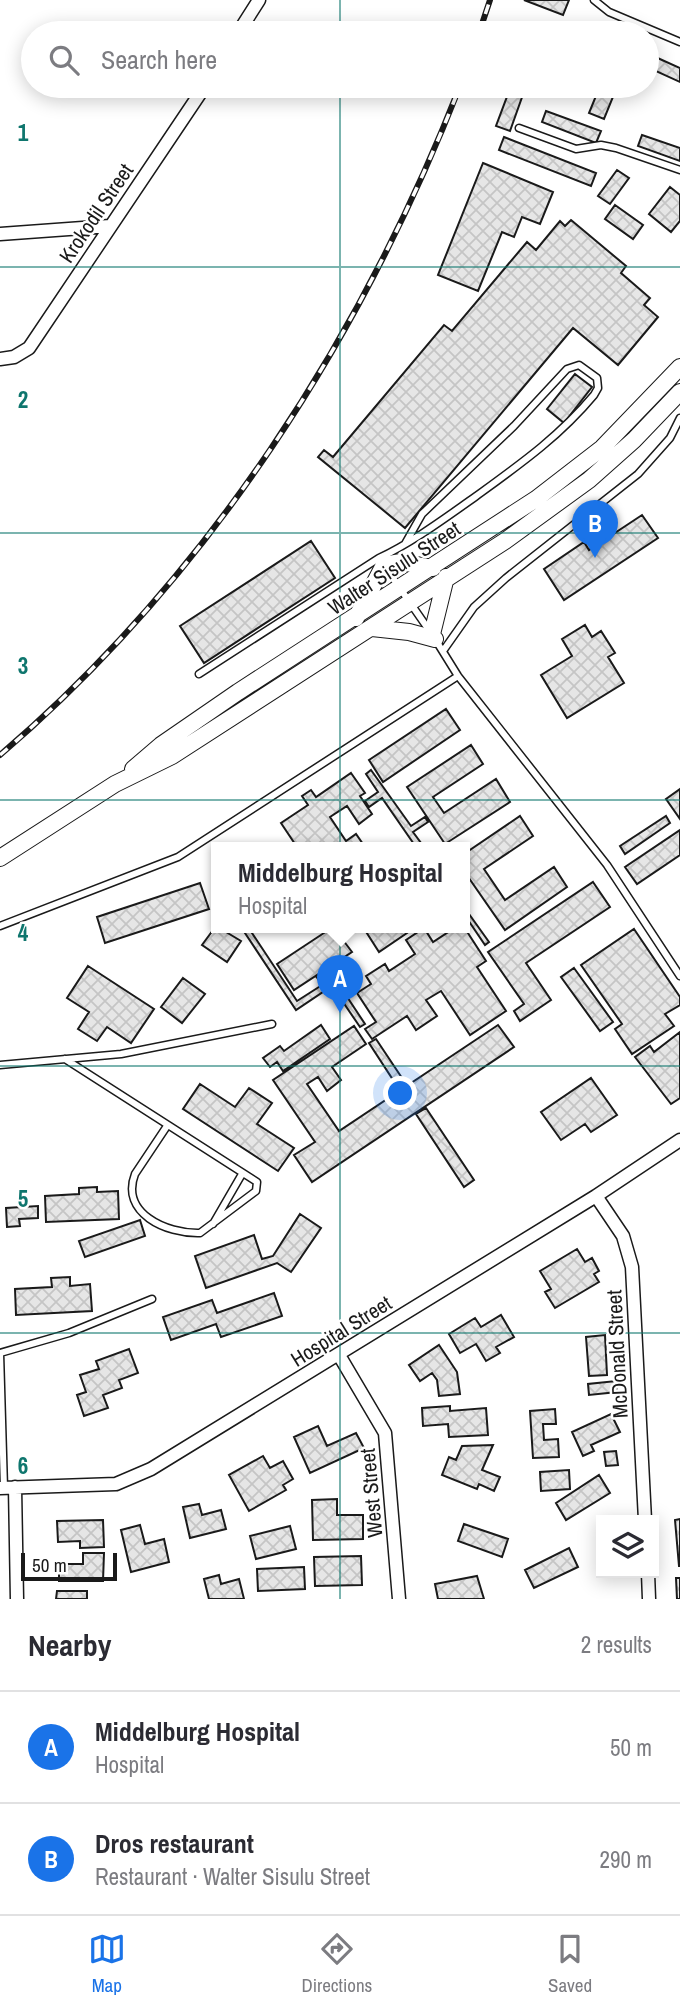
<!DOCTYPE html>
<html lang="en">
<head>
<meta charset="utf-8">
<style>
	:root { --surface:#fff; --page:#f7f7f7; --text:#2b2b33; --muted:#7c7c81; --line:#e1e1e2; --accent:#1a73e8 }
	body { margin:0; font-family:"Archivo Narrow",sans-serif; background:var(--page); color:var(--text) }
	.controls { position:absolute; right:21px; bottom:21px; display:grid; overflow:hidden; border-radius:0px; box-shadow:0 4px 18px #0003 }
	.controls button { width:63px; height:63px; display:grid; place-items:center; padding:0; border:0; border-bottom:2px solid var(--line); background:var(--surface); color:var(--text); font:35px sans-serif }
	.scale { position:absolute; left:21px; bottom:18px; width:96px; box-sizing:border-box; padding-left:7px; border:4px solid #1a1a1a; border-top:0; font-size:19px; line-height:24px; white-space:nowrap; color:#1a1a1a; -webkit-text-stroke:5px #fff; paint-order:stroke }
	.you { position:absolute; left:401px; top:1094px; width:24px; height:24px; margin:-18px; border:5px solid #fff; border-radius:50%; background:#1a73e8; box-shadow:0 0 0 10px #1a73e833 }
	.badge { display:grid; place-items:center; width:46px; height:46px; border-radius:50%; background:var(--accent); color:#fff; font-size:23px; font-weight:700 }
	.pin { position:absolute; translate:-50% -58px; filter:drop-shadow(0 2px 4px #0008) }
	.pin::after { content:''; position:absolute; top:37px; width:24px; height:21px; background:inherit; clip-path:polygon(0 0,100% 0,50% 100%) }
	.popup { position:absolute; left:211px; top:842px; width:259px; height:91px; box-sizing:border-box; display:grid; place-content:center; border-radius:0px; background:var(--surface); filter:drop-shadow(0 2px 5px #0005); font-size:23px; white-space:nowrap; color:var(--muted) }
	.popup b { font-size:26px; color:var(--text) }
	.popup::after { content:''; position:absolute; left:50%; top:100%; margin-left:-14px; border:14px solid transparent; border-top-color:var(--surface) }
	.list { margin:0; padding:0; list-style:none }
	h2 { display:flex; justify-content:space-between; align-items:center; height:91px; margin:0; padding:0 28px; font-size:30px }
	h2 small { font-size:23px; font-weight:400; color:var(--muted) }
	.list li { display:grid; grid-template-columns:46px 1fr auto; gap:21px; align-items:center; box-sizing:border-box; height:112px; padding:0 28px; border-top:2px solid var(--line) }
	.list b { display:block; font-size:26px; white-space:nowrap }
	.list p { margin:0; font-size:23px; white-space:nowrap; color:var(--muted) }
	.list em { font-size:23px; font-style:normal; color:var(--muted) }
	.icon { flex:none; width:38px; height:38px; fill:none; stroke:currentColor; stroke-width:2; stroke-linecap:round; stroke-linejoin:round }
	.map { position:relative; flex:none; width:680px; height:1599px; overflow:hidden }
	.search { position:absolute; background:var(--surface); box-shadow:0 4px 18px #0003; left:21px; right:21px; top:21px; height:77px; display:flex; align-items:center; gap:18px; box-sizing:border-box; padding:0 24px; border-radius:38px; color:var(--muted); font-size:26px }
	.sheet { height:315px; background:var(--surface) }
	nav { display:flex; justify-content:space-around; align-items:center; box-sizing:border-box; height:98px; border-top:2px solid var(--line); background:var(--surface); font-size:19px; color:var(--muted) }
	nav a { display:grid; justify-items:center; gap:4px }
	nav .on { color:var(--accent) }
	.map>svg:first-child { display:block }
	.building { fill:url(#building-cross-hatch); stroke:#1a1a1a; stroke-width:2 }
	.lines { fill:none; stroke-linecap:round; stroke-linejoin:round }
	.service-casing { stroke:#1a1a1a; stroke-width:9 }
	.minor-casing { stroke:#1a1a1a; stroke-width:15 }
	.secondary-casing { stroke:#1a1a1a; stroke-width:18 }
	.service { stroke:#fff; stroke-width:6 }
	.minor { stroke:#fff; stroke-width:12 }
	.secondary { stroke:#fff; stroke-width:16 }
	.rail-casing { stroke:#1a1a1a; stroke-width:6 }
	.rail { stroke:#fff; stroke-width:3.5; stroke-dasharray:10; stroke-linecap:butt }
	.grid { fill:none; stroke:#0f766e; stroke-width:2; stroke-opacity:0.55 }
	.labels { text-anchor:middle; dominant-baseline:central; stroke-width:5; stroke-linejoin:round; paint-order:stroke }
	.street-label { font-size:21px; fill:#1a1a1a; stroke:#fff }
	.grid-label { font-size:23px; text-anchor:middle; font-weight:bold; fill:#0f766e; stroke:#fff; stroke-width:5; stroke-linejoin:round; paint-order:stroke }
</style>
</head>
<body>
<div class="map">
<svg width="680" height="1599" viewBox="0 0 680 1599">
	<defs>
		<pattern id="building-cross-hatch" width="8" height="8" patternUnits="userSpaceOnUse" patternTransform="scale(1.75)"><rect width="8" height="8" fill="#e6e6e6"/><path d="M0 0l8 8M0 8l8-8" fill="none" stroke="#c5c5c5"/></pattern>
	</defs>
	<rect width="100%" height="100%" fill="#fff"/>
	<path class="building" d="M 524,0 L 569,0 L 563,15 Z
		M 651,55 L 680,68 L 680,82 L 647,67 Z
		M 511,86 L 526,86 L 510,131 L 496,126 Z
		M 600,86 L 617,87 L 604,119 L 589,113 Z
		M 546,111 L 601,131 L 596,143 L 542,122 Z
		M 642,135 L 680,148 L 680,161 L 638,146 Z
		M 504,137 L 596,173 L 591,186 L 499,150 Z
		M 483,163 L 553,192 L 540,224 L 522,217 L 514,237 L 502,232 L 478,291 L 438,275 Z
		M 617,170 L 629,178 L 610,204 L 598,196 Z
		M 670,187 L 680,195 L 680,221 L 671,232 L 649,214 Z
		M 615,205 L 643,225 L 633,239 L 605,219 Z
		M 571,220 L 626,266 L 621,273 L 650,298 L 644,305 L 658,317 L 618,365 L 573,328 L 405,528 L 318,457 L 324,450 L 333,457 L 444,325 L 452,331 L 527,242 L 536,250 L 560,221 L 565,226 Z
		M 575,374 L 592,387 L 564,423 L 547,409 Z
		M 642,515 L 658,538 L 564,600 L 544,569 L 584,542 L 589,550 Z
		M 311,541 L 335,578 L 204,663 L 180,626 Z
		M 585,625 L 592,637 L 601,631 L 615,653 L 608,657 L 624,683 L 567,718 L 541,675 L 572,656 L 562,639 Z
		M 446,709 L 460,730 L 383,782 L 369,760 Z
		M 471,745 L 483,764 L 433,797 L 444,813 L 496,779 L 510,802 L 445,844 L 407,787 Z
		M 371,770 L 411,826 L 425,817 L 428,822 L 413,832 L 424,847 L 416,847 L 382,798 L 369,807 L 365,801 L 378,792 L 366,774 Z
		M 351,773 L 365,793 L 360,796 L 372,814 L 359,824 L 347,806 L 330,817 L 346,841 L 356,834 L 365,847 L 297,847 L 281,823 L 308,805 L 302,796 L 311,790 L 316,797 Z
		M 680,789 L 680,819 L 666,799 Z
		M 520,816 L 533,836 L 484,869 L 505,900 L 554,867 L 567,887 L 505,930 L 464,871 L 464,854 Z
		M 666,816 L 670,823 L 625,854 L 620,846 Z
		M 680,830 L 680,855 L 637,884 L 625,867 Z
		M 593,882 L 610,907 L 526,963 L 551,1000 L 520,1021 L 514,1011 L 524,1004 L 488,952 Z
		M 200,883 L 209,909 L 105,943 L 97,917 Z
		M 464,907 L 489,942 L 485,945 L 464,914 Z
		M 216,926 L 241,941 L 227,962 L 202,945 Z
		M 241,927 L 248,927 L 297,1001 L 322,985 L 316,976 L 323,972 L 329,980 L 334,977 L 365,1024 L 360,1027 L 332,986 L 296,1010 Z
		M 333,927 L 352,952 L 294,990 L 277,964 Z
		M 363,927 L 403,927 L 407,933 L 379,952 Z
		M 456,927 L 464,927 L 486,961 L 477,967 L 506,1011 L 470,1035 L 441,991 L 426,1000 L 437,1016 L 416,1030 L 407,1016 L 372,1039 L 365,1029 L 376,1022 L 357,993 L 371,984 L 366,976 L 385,964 L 389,971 L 415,954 L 406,940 L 424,928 L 433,942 Z
		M 634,929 L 680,997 L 680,1005 L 665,1014 L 674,1026 L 632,1054 L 615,1029 L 622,1024 L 581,965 Z
		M 88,966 L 154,1009 L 131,1043 L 107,1027 L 97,1041 L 78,1029 L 89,1012 L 67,998 Z
		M 574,968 L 613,1022 L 600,1031 L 561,977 Z
		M 183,978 L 205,994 L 182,1023 L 161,1007 Z
		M 321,1025 L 330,1039 L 283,1071 L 277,1062 L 270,1067 L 263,1058 L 280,1046 L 284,1051 Z
		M 498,1025 L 514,1047 L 312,1182 L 294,1155 L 315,1142 L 273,1080 L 354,1026 L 366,1044 L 332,1067 L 341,1080 L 327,1091 L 318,1077 L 307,1084 L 339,1131 Z
		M 680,1032 L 680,1098 L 671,1104 L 635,1057 L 650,1046 L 654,1052 Z
		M 376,1039 L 406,1084 L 399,1089 L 369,1043 Z
		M 591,1078 L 617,1115 L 591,1132 L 585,1124 L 561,1140 L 541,1112 Z
		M 200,1084 L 235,1107 L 249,1088 L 272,1103 L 257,1124 L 294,1148 L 278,1171 L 183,1109 Z
		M 426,1108 L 474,1180 L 464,1187 L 416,1114 Z
		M 97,1187 L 97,1192 L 118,1191 L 119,1219 L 46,1222 L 45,1196 L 79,1194 L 79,1188 Z
		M 38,1206 L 38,1218 L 19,1219 L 20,1226 L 7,1227 L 6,1208 Z
		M 300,1214 L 321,1228 L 291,1272 L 277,1263 L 206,1288 L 195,1256 L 254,1235 L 262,1259 L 273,1256 Z
		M 140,1220 L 145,1236 L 85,1257 L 79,1241 Z
		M 577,1249 L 585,1262 L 592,1258 L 599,1271 L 594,1274 L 599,1282 L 555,1308 L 545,1292 L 551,1289 L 540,1271 Z
		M 70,1277 L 70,1286 L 90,1284 L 92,1311 L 16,1315 L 15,1289 L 52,1287 L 51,1278 Z
		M 274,1293 L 282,1316 L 221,1337 L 216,1324 L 171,1340 L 163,1317 L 212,1300 L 217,1313 Z
		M 501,1315 L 514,1337 L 496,1347 L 500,1353 L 486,1361 L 476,1344 L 460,1353 L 449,1334 L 475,1318 L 481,1327 Z
		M 605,1335 L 607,1375 L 589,1376 L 586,1337 Z
		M 439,1345 L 457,1372 L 460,1394 L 439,1396 L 437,1380 L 432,1373 L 420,1381 L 409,1365 Z
		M 129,1349 L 138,1373 L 119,1380 L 122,1388 L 103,1395 L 108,1408 L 84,1416 L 77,1395 L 86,1392 L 80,1375 L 99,1369 L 96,1361 Z
		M 616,1381 L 617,1392 L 589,1395 L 588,1384 Z
		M 450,1406 L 450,1411 L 486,1408 L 488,1435 L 449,1437 L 448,1424 L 423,1426 L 422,1408 Z
		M 555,1409 L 556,1424 L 543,1424 L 544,1440 L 558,1439 L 559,1457 L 533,1458 L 530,1411 Z
		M 611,1414 L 620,1432 L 591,1445 L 594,1451 L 583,1456 L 572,1432 Z
		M 318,1426 L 327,1446 L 356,1433 L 364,1448 L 310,1473 L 294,1437 Z
		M 493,1445 L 482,1470 L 500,1477 L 494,1491 L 479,1484 L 477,1489 L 442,1475 L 449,1457 L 456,1460 L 462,1446 Z
		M 616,1451 L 618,1465 L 606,1466 L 604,1452 Z
		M 263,1456 L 270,1468 L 283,1461 L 293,1479 L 283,1485 L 286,1490 L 249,1511 L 229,1475 Z
		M 569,1470 L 570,1489 L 541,1491 L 540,1472 Z
		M 599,1475 L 610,1493 L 566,1520 L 556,1503 Z
		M 337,1499 L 337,1515 L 363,1515 L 363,1539 L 313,1540 L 312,1500 Z
		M 199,1504 L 202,1515 L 221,1510 L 226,1529 L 190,1538 L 183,1507 Z
		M 680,1519 L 680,1566 L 679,1566 L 675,1520 Z
		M 103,1520 L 104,1547 L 80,1548 L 80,1541 L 58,1542 L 57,1521 Z
		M 464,1524 L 508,1539 L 502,1557 L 458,1541 Z
		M 140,1525 L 145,1544 L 164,1539 L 169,1562 L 131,1572 L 121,1530 Z
		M 290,1526 L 296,1549 L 256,1559 L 250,1536 Z
		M 569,1548 L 578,1567 L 534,1588 L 525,1570 Z
		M 83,1553 L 104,1553 L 103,1581 L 59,1581 L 59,1564 L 83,1564 Z
		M 361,1556 L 362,1585 L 315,1586 L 314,1557 Z
		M 304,1567 L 305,1589 L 258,1591 L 257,1569 Z
		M 219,1575 L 221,1584 L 239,1579 L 244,1599 L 209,1599 L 204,1579 Z
		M 477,1576 L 484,1599 L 438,1599 L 435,1584 Z
		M 676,1578 L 680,1578 L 680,1599 L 677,1599 Z
		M 57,1591 L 87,1591 L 87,1599 L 56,1599 Z"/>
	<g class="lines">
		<defs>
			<path id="service" d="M 594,0 L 609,12 L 680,42
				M 519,128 L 576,149 L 601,145 L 616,148 L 680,170
				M 405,544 L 422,514 L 514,426 L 567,369 L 579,365 L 597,378 L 598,388 L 594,395 C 559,437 519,465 475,497 C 445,518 413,542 379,558 L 429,630
				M 435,639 L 458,676 L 607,865 L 680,976
				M 443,651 L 474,607 L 506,578 L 638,474 L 670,438 L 680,418
				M 199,674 L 379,558
				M 0,926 L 178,857 L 458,676
				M 65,1059 L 257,1182 L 256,1191 L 200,1233 C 166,1234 120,1213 135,1174 L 167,1126
				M 0,1065 L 121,1054 L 272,1024
				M 213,1224 L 242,1174
				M 0,1353 L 69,1333 L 152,1299
				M 0,1353 L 4,1488"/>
			<path id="minor" d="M 238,33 L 259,0
				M 0,234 L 110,226
				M 0,359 L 14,357 L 29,348 L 205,86
				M 596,1196 L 623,1236 L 632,1267 L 645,1520
				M 339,1355 L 385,1433 L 399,1599
				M 15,1487 L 17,1599
				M 0,1488 L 116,1484 L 151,1469 L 596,1196 L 680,1140
				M 648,1573 L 649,1599"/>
			<path id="secondary" d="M 356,618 L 384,565 L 401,562 L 433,568
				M 372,628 L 409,632 L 435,639
				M 432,634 L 446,577
				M 133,769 L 161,745 L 238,692 L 536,499 L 602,448 L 680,367
				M 0,858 L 115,784 L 172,756 L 505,541 L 589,480 L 634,440 L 680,392"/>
		</defs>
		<use href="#service" class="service-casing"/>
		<use href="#minor" class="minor-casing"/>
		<use href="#secondary" class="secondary-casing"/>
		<use href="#service" class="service"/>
		<use href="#minor" class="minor"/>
		<use href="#secondary" class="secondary"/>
		<defs>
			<path id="rail" d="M 479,33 L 490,0
				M 0,755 C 208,577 361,339 460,86"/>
		</defs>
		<use href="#rail" class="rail-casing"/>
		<use href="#rail" class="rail"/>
	</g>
	<path class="grid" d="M 340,0 L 340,33M 340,86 L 340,1599M 0,267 L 680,267M 0,533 L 680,533M 0,800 L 680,800M 0,1066 L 680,1066M 0,1333 L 680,1333"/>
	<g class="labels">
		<g class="street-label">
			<text transform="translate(96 213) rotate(-56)">Krokodil Street</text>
			<text transform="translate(394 568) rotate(-33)">Walter Sisulu Street</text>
			<text transform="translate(341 1331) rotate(-32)">Hospital Street</text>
			<text transform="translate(617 1354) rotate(-93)">McDonald Street</text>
			<text transform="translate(371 1493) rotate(-95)">West Street</text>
		</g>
	</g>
	<g class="grid-label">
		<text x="23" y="141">1</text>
		<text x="23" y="408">2</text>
		<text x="23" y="674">3</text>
		<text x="23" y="941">4</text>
		<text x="23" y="1207">5</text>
		<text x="23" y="1474">6</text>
	</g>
</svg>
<div class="controls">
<button><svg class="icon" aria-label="layers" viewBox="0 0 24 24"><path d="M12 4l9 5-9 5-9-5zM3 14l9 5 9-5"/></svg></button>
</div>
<div class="scale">50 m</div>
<div class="you"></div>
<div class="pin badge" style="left:340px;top:1013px">A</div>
<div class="popup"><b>Middelburg Hospital</b>Hospital</div>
<div class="pin badge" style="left:595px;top:558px">B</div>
<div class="search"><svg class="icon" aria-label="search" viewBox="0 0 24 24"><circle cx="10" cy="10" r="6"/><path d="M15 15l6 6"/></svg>Search here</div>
</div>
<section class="sheet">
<h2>Nearby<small>2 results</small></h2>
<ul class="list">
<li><span class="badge">A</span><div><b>Middelburg Hospital</b><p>Hospital</p></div><em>50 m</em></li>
<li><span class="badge">B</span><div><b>Dros restaurant</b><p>Restaurant · Walter Sisulu Street</p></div><em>290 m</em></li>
</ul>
</section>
<nav>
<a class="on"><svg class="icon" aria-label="map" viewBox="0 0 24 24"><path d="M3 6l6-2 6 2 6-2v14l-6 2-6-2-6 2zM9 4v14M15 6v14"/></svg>Map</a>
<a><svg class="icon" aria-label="directions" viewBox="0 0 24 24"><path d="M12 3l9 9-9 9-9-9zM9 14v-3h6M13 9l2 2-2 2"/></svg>Directions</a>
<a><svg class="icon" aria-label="saved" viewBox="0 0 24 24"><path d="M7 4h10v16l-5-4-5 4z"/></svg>Saved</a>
</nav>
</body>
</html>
